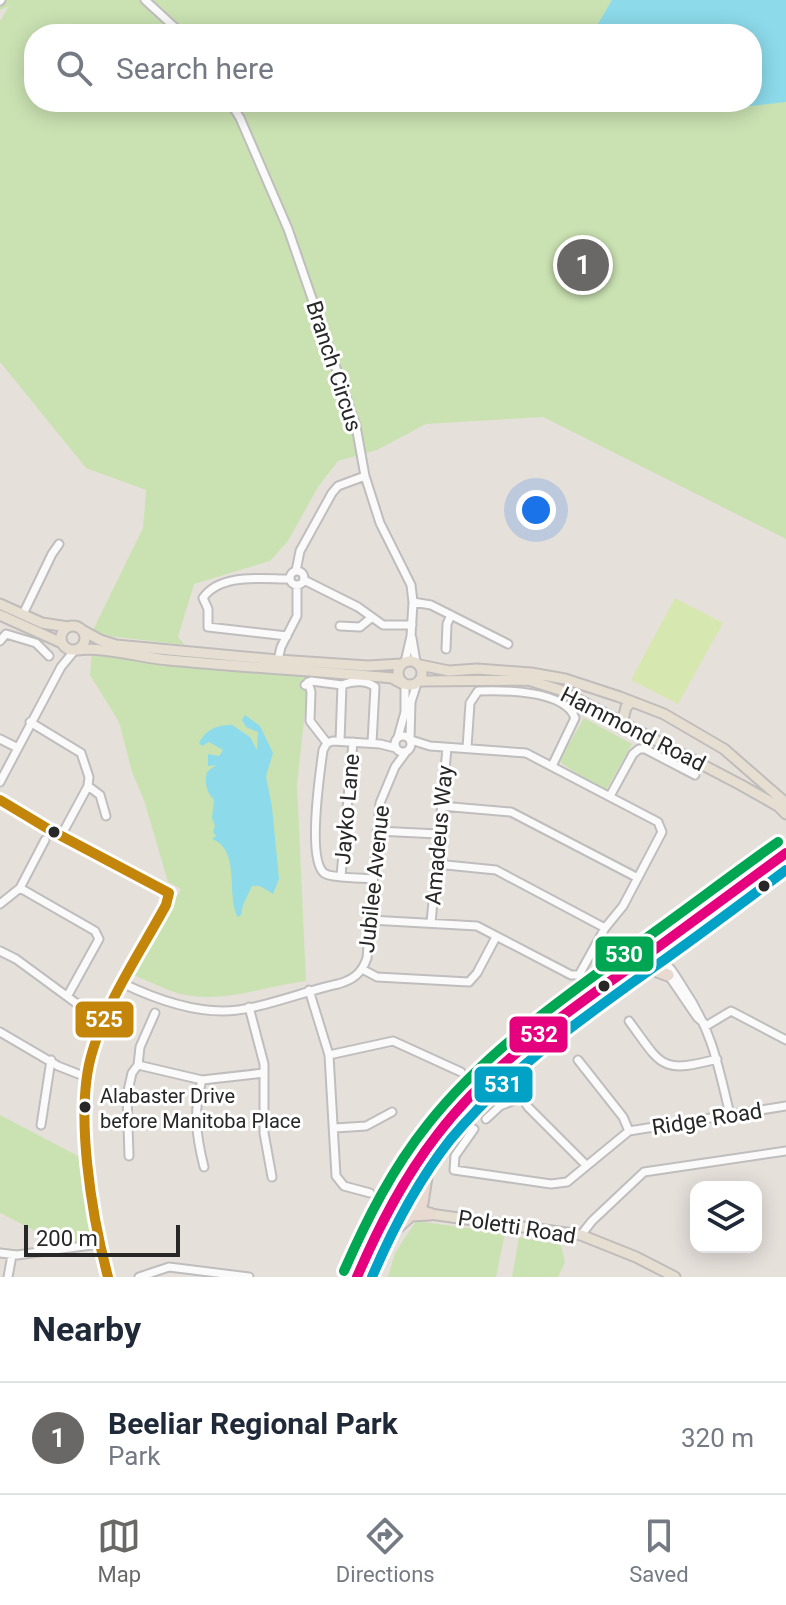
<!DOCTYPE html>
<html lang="en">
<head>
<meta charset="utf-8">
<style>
	:root { --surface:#fff; --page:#f2f2f3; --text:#1f2937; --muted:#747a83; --line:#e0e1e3; --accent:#6a6866 }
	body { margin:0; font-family:Roboto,sans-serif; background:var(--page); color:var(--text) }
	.controls { position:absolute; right:24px; bottom:24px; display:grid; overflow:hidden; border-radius:16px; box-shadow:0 4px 20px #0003 }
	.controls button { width:72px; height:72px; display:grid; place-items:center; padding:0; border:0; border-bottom:2px solid var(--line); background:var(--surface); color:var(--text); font:40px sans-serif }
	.scale { position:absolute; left:24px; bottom:20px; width:156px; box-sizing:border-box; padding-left:8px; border:4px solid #272727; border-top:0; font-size:22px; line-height:28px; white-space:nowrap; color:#272727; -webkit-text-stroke:6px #fff; paint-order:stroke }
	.you { position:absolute; left:536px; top:510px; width:28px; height:28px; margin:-20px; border:6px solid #fff; border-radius:50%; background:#1a73e8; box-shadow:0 0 0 12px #1a73e833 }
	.badge { display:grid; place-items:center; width:52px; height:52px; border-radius:50%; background:var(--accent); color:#fff; font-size:26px; font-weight:700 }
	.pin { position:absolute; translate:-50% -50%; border:4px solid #fff; box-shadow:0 2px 8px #0006 }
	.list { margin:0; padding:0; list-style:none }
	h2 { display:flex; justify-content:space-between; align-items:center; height:104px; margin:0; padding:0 32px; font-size:34px }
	h2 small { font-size:26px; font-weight:400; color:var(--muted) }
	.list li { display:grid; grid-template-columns:52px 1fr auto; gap:24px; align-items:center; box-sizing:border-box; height:112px; padding:0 32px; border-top:2px solid var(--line) }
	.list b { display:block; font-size:30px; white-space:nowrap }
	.list p { margin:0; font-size:26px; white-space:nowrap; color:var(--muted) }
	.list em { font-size:26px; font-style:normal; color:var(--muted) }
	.icon { flex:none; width:44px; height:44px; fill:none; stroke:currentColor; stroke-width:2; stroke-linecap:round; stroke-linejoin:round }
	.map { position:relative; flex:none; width:786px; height:1277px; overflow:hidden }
	.search { position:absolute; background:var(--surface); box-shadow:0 4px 20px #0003; left:24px; right:24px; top:24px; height:88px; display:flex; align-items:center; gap:20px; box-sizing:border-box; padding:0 28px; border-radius:32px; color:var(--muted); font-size:30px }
	.sheet { height:216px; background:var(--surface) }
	nav { display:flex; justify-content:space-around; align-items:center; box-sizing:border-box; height:112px; border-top:2px solid var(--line); background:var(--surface); font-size:22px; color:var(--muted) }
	nav a { display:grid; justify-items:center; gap:4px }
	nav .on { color:var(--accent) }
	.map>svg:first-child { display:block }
	.green { fill:#cae2b2; fill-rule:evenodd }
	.pitch { fill:#d7e7b0 }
	.water { fill:#8cdaea }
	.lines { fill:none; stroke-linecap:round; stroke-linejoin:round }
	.minor-casing { stroke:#bfbdbd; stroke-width:11 }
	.major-casing { stroke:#bfbcbb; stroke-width:13 }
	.highway-casing { stroke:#bfbcbb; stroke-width:15 }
	.minor { stroke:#fbfafa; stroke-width:7 }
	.major { stroke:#e6dfd1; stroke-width:9 }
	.highway { stroke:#e8d9d1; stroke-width:11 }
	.bus-1-casing { stroke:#fff; stroke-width:16 }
	.bus-2-casing { stroke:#fff; stroke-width:16 }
	.bus-3-casing { stroke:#fff; stroke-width:16 }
	.bus-4-casing { stroke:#fff; stroke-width:16 }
	.bus-1 { stroke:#e5007d; stroke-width:10 }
	.bus-2 { stroke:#02a2c6; stroke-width:10 }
	.bus-3 { stroke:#00a651; stroke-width:10 }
	.bus-4 { stroke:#c3860a; stroke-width:10 }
	.bus-dot { fill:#272727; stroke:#fff; stroke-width:3 }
	.labels { text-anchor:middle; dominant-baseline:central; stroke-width:6; stroke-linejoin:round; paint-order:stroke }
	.bus-label { font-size:20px; fill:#272727; stroke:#fff; text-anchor:start }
	.street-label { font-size:22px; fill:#272727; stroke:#fff }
	.line-badge { stroke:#fff; stroke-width:3 }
	.badge-label { font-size:22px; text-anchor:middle; font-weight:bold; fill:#fff }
</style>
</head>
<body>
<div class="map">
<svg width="786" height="1277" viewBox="0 0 786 1277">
	<rect width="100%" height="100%" fill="#e6e0db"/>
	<path class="green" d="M 0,0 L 786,0 L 786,539 L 543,417 L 426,424 L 377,450 L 338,461 L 318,487 L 288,541 L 270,561 L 194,584 L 178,637 L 185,645 L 91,634 L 143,528 L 146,490 L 86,468 L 0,362 L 0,21 L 9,6 L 0,10 ZM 34,34 L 752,34 L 752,102 L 34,102 Z
		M 92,650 L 309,674 L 297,785 L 306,981 C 265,986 222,1004 181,994 C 165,990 149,981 133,975 L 181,889 L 168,882 L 144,800 L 132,772 L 119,722 L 90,675 Z
		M 584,718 L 632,744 L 605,792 L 561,763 L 560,759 Z
		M 0,1115 L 82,1158 L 92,1239 L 63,1245 L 0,1213 Z
		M 416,1221 L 505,1233 L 496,1277 L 388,1277 L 395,1253 Z
		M 519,1237 L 561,1245 L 565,1262 L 558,1277 L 512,1277 Z"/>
	<path class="pitch" d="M 675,598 L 723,623 L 678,704 L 631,680 Z"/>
	<path class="water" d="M 612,0 L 786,0 L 786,102 L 741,107 L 732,102 L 752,102 L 752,34 L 592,34 Z
		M 245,715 L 260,726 L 273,753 L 266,776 L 272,807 L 279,879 L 273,894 L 260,886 L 252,886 L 243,905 L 241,915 L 238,917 C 226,897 241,849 212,839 L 216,836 L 213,832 L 215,826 L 212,818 L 214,800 C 207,792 204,784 207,772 L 216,765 L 208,766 L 208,754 L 219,756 L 223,750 L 209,742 L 202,746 L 199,743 C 206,729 217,725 232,725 L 250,737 L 257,750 L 258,732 L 246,727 L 242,720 Z"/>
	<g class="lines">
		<defs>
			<path id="minor" d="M 145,0 L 182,34
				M 0,1 L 1,0
				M 230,102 L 240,118 L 288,229 L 356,426 L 365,476 L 380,523 L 411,585 L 413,602 L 411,636 L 405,662
				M290 578a7 7 0 1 1 14 0a7 7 0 1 1-14 0Z
				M 296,571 L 300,551 L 332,493 L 338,486 L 365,476
				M 304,580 L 358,607 L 383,625 L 412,625
				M 413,602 L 431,605 L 508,644
				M 23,614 L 52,554 L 59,544
				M 340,626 L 360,627 L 371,618
				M 287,636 L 208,627 L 208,609 L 203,598 C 220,573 262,579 289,579
				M 412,638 L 416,662
				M 0,641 L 6,634 L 36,643 L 49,656
				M 446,649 L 447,624 L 451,615
				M 278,660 L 281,647 L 297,616 L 297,586
				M 308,682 L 311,692 L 310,721 L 327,743
				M 305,685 L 311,681 L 342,685 L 340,741
				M 342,685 C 352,681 367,680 375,687 L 372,743
				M 30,722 L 81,753 L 89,777 L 88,786 L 61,836
				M395 744a8 8 0 1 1 16 0a8 8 0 1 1-16 0Z
				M 398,737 L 405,712 L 405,685
				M 0,739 L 16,747
				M 410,739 L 411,702 L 417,683
				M 467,748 L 470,703 L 478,691 C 503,690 565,690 575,718 L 552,766
				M 0,782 L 61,667 L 75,650
				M 88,786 L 100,795 L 106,816
				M 610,796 L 633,754 L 639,749 L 645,749 L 695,775
				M 0,800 L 50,830 L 169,893 L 169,899 L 140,956
				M 441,806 L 511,812 L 638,878
				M 377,831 L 438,834
				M 436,864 L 496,870 L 605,928
				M 341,876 L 353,742
				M 373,879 C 364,878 330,878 324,873 C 307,859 320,772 323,750 L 327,743 L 333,741 L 380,744 L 396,748
				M 20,888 L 45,840
				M 0,904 L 20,888 L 95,931 L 99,939 L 68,995
				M 370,920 L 477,926 L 571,975 L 579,975 L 605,928 L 623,906 L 662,832 L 658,822 L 526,753 L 430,746 L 411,740
				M 431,923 L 447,748
				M 0,951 L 16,959 L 76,1003 L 106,1018
				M 658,958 C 669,964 675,975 682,986 C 712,1030 718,1064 730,1115
				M 362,969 L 377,977 L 469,982 L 477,973 L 496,937
				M 667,973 L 697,1017 L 705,1024
				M 122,983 C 153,998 189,1011 223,1011 C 257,1011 304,991 338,984 C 353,980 362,973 367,958 L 380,803 L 395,767 L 406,752
				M 309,990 L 329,1055 L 336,1176 L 344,1186 L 370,1193
				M 249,1007 L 264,1064 L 264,1133 L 272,1177
				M 629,1021 C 662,1066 660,1074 717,1059
				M 706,1026 L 731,1011 L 786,1040
				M 0,1032 L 58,1066 L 86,1077
				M 329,1055 L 393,1041 L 461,1072
				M 578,1060 L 623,1117 L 629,1131
				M 138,1065 L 202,1080 L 264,1073
				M 202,1080 C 193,1112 196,1135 204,1167
				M 486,1119 L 500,1106 L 522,1097 L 528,1107 L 586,1165
				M 41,1125 L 51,1060
				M 335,1128 L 366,1126 L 392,1112
				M 474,1129 L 455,1156 L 454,1170 L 551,1184 L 567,1182 L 629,1131 L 786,1106
				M 129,1156 L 127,1095 L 132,1073 L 138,1065 L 140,1047 L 155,1013
				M 581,1235 L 592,1221 L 644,1172 L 786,1151
				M 0,1253 L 17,1255 L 99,1244
				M 8,1277 L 12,1255
				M 108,1277 C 99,1245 95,1213 91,1180 C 86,1145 80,1111 87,1076 C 94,1037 117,984 141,953
				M 139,1277 L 169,1267 L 249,1277"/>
			<path id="major" d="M 0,604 L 42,623 L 68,627
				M 0,615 L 62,643
				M61 638a12 12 0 1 1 24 0a12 12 0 1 1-24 0Z
				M 82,630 L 100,640 L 116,645 L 278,660 L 368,666 L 401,664
				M 77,650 C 104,646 141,658 169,660 C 243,667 318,671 392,678 L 403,684
				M398 673a12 12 0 1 1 24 0a12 12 0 1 1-24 0Z
				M 420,665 L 449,671 L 477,669 L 531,673 L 565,679 L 620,697 L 664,714 L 724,749 L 786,803
				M 420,681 L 528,680 L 560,690 L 741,785 L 778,806 L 786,814
				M 622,724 L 626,707 L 632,702
				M 407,1194 L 409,1203 L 430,1214 L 581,1235 L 636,1257 L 675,1277"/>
			<path id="highway" d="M 649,968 L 668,975
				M 422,1203 L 426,1177
				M 393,1231 L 411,1215 L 430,1214
				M 357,1277 C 415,1122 514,1049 644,957 C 692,923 738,888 786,853
				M 370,1277 C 401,1190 458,1110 531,1053 C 563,1028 597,1006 629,982 C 682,944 734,906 786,868"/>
		</defs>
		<use href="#minor" class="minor-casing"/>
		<use href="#major" class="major-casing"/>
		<use href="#highway" class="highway-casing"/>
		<use href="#minor" class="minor"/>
		<use href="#major" class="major"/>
		<use href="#highway" class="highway"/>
		<defs>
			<path id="bus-1" d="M 357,1277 C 379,1226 403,1179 437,1135 C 491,1064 567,1012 639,961 C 688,925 737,889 786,853"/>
			<path id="bus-2" d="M 372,1277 C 393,1228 417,1182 450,1140 C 507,1071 581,1019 654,967 C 698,936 742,903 786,870"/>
			<path id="bus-3" d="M 344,1271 C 367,1219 392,1169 428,1124 C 485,1052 562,999 635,946 C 683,912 730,876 778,842"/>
			<path id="bus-4" d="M 0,800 L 50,830 L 169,893
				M 108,1277 C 92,1217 74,1112 92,1053 C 107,1000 140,953 166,905 L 169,893"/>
		</defs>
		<use href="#bus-1" class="bus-1-casing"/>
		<use href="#bus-2" class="bus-2-casing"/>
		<use href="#bus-3" class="bus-3-casing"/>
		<use href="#bus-4" class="bus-4-casing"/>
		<use href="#bus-1" class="bus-1"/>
		<use href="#bus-2" class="bus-2"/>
		<use href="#bus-3" class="bus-3"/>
		<use href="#bus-4" class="bus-4"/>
	</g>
	<g class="bus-dot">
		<circle cx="54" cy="832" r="7"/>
		<circle cx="764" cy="886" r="7"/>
		<circle cx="604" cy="986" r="7"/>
		<circle cx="85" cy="1107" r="7"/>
	</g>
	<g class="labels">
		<g class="bus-label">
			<text x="100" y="1096">Alabaster Drive<tspan x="100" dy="25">before Manitoba Place</tspan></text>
		</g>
		<g class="street-label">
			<text transform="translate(334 366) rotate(72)">Branch Circus</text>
			<text transform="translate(633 729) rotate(27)">Hammond Road</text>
			<text transform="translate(347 809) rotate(-85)">Jayko Lane</text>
			<text transform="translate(439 835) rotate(-85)">Amadeus Way</text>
			<text transform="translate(374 879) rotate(-84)">Jubilee Avenue</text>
			<text transform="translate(707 1119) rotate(-9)">Ridge Road</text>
			<text transform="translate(517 1227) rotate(9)">Poletti Road</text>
		</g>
	</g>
	<g class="line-badge">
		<rect x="594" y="935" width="61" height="38" rx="8" fill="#00a651"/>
		<rect x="74" y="1000" width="61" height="39" rx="8" fill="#c3860a"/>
		<rect x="508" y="1015" width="61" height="39" rx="8" fill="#e5007d"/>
		<rect x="473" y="1065" width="61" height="39" rx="8" fill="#02a2c6"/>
	</g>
	<g class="badge-label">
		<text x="624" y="962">530</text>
		<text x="104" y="1027">525</text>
		<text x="539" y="1042">532</text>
		<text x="503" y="1092">531</text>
	</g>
</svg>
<div class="controls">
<button><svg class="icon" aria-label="layers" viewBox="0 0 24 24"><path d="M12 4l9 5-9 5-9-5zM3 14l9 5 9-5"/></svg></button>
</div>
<div class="scale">200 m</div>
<div class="you"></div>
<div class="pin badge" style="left:583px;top:265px">1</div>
<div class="search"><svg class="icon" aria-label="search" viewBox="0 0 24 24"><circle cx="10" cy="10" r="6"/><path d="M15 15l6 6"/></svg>Search here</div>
</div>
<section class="sheet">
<h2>Nearby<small></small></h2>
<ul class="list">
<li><span class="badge">1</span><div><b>Beeliar Regional Park</b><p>Park</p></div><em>320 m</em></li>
</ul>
</section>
<nav>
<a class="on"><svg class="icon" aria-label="map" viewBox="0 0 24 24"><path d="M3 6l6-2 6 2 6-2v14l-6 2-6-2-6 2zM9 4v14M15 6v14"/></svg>Map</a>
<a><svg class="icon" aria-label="directions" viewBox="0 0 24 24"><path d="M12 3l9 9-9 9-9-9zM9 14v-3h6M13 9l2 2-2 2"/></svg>Directions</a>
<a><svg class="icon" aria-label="saved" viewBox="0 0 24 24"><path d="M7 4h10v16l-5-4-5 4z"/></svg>Saved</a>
</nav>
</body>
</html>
